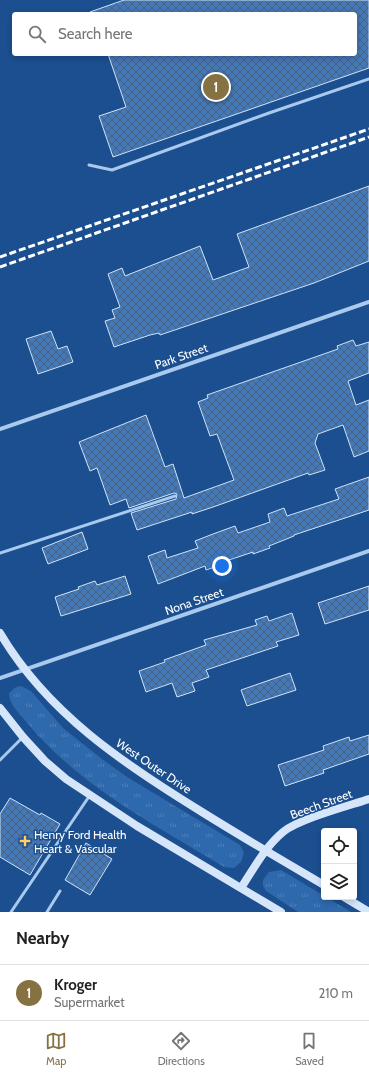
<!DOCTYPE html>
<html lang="en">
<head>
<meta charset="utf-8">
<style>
	:root { --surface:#fff; --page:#f6f6f6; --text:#222; --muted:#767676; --line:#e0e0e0; --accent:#857141 }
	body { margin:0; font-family:Cabin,sans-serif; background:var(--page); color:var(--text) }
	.controls { position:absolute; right:12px; bottom:12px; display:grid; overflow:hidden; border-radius:4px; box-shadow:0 2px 6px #0003 }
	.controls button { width:36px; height:36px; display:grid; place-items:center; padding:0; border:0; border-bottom:1px solid var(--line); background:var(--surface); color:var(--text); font:20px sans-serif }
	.you { position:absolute; left:222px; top:566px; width:14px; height:14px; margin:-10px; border:3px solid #fff; border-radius:50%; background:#1a73e8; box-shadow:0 0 0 6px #1a73e833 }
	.badge { display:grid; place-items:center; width:26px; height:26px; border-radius:50%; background:var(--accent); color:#fff; font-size:13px; font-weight:700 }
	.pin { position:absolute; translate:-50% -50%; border:2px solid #fff; box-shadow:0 1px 4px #0006 }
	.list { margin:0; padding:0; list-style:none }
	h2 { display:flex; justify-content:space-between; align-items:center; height:52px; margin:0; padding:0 16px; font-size:17px }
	h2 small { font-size:13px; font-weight:400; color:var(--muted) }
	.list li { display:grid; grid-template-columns:26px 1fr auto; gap:12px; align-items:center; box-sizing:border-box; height:56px; padding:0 16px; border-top:1px solid var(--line) }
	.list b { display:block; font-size:15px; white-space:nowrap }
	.list p { margin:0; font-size:13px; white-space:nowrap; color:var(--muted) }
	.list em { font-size:13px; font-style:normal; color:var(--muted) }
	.icon { flex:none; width:22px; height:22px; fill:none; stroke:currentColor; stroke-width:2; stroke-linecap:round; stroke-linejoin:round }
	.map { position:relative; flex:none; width:369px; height:912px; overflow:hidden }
	.search { position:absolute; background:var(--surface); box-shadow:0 2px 6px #0003; left:12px; right:12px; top:12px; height:44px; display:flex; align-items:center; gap:10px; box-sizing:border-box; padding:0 14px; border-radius:4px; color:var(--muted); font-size:15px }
	.sheet { height:108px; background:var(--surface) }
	nav { display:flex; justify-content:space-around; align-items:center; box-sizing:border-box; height:56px; border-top:1px solid var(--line); background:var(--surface); font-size:11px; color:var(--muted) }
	nav a { display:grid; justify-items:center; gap:2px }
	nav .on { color:var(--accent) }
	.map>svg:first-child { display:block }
	.grass { fill:url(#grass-tufts) }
	.building { fill:url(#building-cross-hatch); stroke:#cfe3fa }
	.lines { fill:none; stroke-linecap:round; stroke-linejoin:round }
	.lane { stroke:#a9c9ee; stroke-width:3 }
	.street { stroke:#a9c9ee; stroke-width:4 }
	.secondary { stroke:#d6e6fa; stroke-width:8 }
	.rail { stroke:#fff; stroke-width:3; stroke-dasharray:7 3; stroke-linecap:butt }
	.poi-dot { fill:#ffd166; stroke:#1b4f8f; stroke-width:1.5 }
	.labels { text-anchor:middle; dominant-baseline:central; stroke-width:3; stroke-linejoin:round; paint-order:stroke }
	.street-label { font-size:12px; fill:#fff; stroke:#1b4f8f }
	.poi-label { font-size:12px; fill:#fff; stroke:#1b4f8f; text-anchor:start }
</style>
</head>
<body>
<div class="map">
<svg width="369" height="912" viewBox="0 0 369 912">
	<defs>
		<pattern id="grass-tufts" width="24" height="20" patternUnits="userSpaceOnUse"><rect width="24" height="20" fill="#2e69ad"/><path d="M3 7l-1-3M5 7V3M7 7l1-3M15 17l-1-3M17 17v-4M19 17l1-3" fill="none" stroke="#4d80b9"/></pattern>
		<pattern id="building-cross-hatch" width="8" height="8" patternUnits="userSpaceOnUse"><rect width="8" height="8" fill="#4478b7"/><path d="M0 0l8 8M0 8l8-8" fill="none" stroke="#486282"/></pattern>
	</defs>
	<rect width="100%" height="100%" fill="#1b4f8f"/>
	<path class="grass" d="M 21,686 L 31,691 L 63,728 L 102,759 L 127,777 L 240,845 L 244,853 L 241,862 L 234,868 L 224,867 C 155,825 81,787 28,724 C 21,715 9,705 9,693 L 16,687 Z
		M 281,870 L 351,912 L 298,912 L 266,891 L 263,886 L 263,880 L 269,872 Z"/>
	<path class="building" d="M 124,0 L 369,0 L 369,68 L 113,157 L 99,116 L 126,107 L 108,54 L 355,54 L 355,14 L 90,14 L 90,12 Z
		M 369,186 L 369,261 L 314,283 L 160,335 L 159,333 L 150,335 L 114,347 L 105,321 L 115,318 L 112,310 L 120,307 L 108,274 L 122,268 L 125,276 L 200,246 L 213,280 L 249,267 L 237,234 Z
		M 51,331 L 58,349 L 67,346 L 73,362 L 38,374 L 26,339 Z
		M 353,340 L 356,346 L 369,342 L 369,373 L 348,381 L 356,405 L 369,400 L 369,451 L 354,457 L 343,425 L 318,434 L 315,443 L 325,470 L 309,475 L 308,473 L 216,506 L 192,514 L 192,512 L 137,530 L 131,513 L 176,499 L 177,494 L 174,493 L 129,508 L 126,499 L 110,505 L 97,468 L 90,471 L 79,442 L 146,415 L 165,467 L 173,464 L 184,498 L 234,480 L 217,434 L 210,436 L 198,402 L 208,398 L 207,395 L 338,349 L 337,346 Z
		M 369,477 L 369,510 L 294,535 L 294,536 L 269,546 L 270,548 L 253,554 L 253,552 L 223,562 L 224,564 L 206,570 L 205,566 L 158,584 L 148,556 L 165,550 L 167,558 L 198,548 L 195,541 L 213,534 L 235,526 L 238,533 L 270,522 L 268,514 L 284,508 L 287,516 L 339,499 L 335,489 Z
		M 82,532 L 88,549 L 48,564 L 42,548 Z
		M 125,576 L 131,594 L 61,616 L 55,597 L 79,589 L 78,587 L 95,581 L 97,585 Z
		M 369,586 L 369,610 L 325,624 L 318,603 Z
		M 292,613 L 299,635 L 276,642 L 278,646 L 206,670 L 209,677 L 192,683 L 195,691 L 177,697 L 172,683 L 146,692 L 139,671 L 165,662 L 164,660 L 206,645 L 204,640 L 257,625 L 255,620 L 267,616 L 269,621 Z
		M 290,673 L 296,690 L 247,706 L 241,690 Z
		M 369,735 L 369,754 L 323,770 L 324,773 L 285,786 L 278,765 L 324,750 L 323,746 L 349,737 L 350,741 Z
		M 10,798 L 40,815 L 41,813 L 60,824 L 30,875 L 0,857 L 0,814 Z
		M 86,843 L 112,859 L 90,895 L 65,880 Z"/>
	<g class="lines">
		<path class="lane" d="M 89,165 L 112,170 L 269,113 L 369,79
			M 0,553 L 175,496
			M 0,760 L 22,738
			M 11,912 L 90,795
			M 47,912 L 60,891"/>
		<path class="street" d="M 0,429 L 369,302
			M 0,678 L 369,551"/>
		<path class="secondary" d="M 0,633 C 47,713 124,764 202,812 C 242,837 283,861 324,885
			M 0,708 L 23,737 L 45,761 L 66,779 L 137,826 L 281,912
			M 241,888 C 254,868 265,847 283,832 C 299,819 348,806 369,799
			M 344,897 L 369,912"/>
		<path class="rail" d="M 0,257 L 369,129
			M 0,267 L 369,137"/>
	</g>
	<path class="poi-dot" d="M23 835h4v4h4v4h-4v4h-4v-4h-4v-4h4z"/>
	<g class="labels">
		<g class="street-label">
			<text transform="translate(181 356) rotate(-19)">Park Street</text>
			<text transform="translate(194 601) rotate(-19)">Nona Street</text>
			<text transform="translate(154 766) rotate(34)">West Outer Drive</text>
			<text transform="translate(321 804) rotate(-20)">Beech Street</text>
		</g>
		<g class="poi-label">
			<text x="34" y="834">Henry Ford Health<tspan x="34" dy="14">Heart &amp; Vascular</tspan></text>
		</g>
	</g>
</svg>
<div class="controls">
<button><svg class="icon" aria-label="locate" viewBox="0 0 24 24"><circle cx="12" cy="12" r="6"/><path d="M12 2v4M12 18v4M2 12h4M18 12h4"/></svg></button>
<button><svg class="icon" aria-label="layers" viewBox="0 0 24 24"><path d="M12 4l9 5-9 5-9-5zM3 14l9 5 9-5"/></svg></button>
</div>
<div class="you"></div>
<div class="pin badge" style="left:216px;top:87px">1</div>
<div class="search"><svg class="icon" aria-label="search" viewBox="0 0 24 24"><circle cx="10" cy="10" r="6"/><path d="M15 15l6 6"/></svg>Search here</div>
</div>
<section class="sheet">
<h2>Nearby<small></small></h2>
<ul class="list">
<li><span class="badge">1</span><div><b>Kroger</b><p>Supermarket</p></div><em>210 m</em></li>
</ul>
</section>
<nav>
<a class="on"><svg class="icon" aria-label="map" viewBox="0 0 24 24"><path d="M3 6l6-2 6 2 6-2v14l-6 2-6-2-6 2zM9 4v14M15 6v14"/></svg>Map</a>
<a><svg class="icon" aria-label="directions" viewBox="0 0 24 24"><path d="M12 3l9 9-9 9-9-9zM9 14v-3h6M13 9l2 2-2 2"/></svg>Directions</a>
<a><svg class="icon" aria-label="saved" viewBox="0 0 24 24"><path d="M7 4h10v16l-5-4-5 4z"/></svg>Saved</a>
</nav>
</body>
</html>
